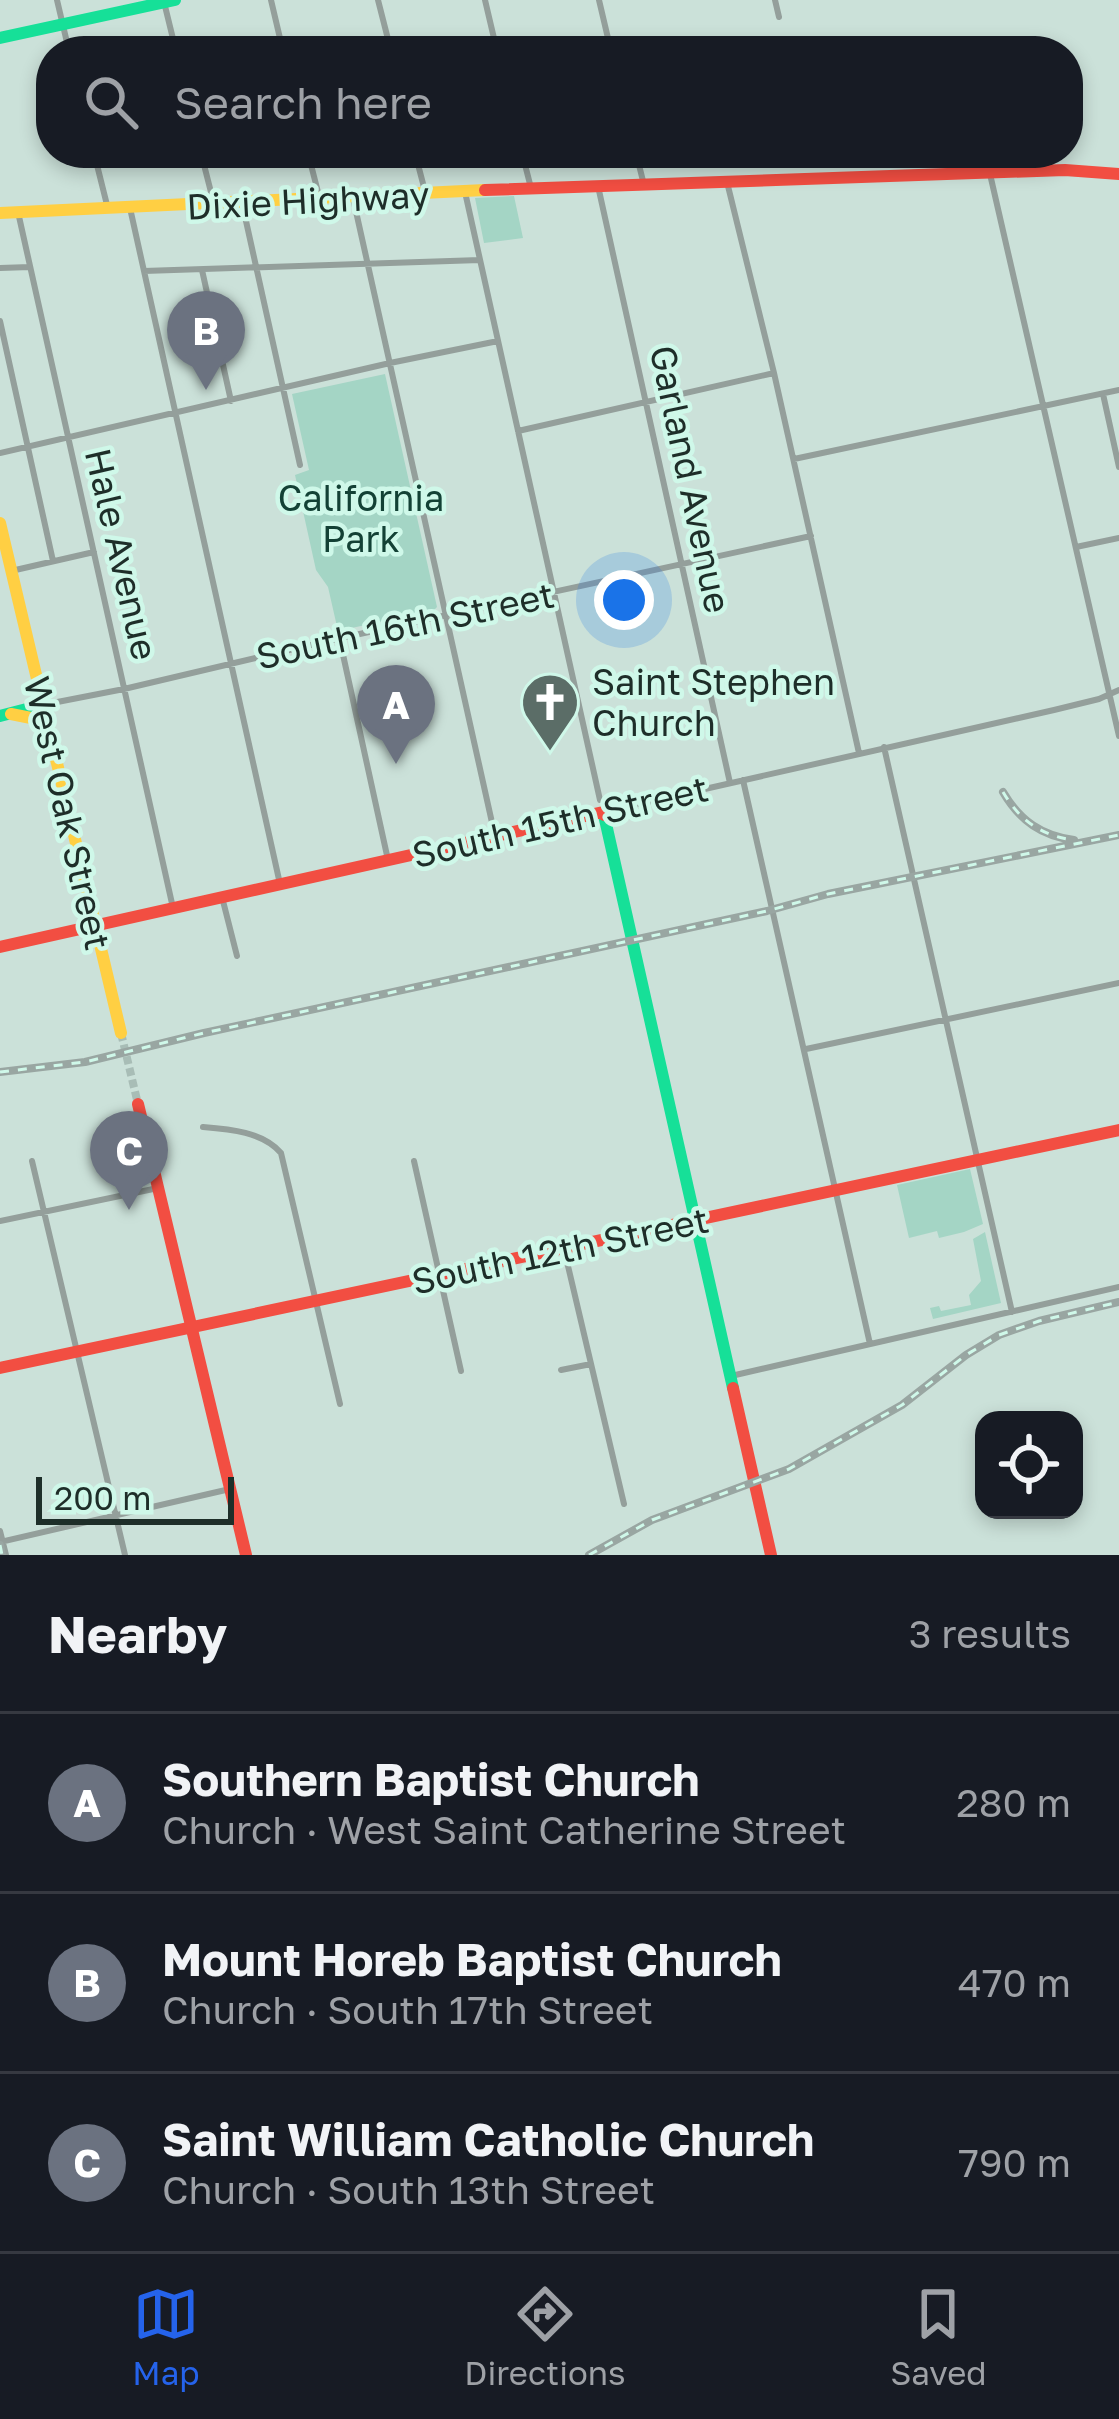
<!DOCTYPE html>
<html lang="en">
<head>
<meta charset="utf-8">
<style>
	:root { --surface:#171b24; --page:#242831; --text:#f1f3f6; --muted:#9ea1a6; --line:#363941; --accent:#2563eb }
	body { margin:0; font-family:"Golos Text",sans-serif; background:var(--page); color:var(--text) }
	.controls { position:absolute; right:36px; bottom:36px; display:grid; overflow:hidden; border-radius:24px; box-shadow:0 6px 18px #0003 }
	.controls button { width:108px; height:108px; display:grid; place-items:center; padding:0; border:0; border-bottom:3px solid var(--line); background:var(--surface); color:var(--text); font:60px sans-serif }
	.scale { position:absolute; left:36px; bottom:30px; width:198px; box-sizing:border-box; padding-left:12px; border:6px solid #1e2e29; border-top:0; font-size:33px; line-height:42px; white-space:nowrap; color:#1e2e29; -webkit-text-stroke:9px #cff8e9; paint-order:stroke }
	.you { position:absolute; left:624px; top:600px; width:42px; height:42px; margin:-30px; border:9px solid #fff; border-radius:50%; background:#1a73e8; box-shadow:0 0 0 18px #1a73e833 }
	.badge { display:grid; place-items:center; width:78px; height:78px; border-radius:50%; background:var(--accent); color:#fff; font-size:39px; font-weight:700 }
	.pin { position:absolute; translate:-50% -99px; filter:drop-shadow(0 3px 6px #0008) }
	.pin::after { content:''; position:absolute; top:63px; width:42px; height:36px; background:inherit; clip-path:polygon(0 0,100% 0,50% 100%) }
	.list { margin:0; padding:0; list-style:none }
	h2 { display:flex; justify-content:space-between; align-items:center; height:156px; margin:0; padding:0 48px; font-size:51px }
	h2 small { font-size:39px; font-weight:400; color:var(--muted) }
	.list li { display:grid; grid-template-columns:78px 1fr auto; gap:36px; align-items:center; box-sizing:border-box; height:180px; padding:0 48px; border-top:3px solid var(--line) }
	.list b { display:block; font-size:45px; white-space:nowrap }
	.list p { margin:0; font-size:39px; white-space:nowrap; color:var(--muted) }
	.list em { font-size:39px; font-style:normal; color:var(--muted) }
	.icon { flex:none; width:66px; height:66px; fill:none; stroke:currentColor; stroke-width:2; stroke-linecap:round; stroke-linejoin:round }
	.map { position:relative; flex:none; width:1119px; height:1555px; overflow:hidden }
	.search { position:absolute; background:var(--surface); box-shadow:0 6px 18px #0003; left:36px; right:36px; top:36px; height:132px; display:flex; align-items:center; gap:30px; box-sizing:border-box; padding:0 42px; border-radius:48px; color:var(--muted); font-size:45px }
	.sheet { height:696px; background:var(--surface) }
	nav { display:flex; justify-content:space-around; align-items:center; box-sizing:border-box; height:168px; border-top:3px solid var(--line); background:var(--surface); font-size:33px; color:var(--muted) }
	nav a { display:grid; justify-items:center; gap:6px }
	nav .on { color:var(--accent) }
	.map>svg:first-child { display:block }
	.green { fill:#a4d5c5 }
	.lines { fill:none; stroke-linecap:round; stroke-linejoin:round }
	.secondary-tunnel { stroke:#a8bdb6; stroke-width:8; stroke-dasharray:8 4; stroke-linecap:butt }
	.street { stroke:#949f9b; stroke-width:6 }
	.fast { stroke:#16e098; stroke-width:12 }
	.slow { stroke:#ffcf43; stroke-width:12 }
	.jam { stroke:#f24e42; stroke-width:12 }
	.rail-casing { stroke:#99a6a2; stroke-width:8 }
	.rail { stroke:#cff8e9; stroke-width:3; stroke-dasharray:9; stroke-linecap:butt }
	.labels { text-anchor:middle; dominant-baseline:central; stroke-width:9; stroke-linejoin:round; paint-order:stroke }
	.street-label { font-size:36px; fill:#1e2e29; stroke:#cff8e9 }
	.park-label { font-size:36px; fill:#134135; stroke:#cff8e9 }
	.poi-label { font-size:36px; fill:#1e2e29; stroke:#cff8e9; text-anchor:start }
</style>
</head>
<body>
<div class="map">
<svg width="1119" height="1555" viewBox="0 0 1119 1555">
	<rect width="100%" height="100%" fill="#cbe1d9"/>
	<path class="green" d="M 514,196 L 523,238 L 484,243 L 475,198 Z
		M 385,374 L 437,607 L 434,610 L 338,631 L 328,587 L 316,570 L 295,475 L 309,470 L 292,394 Z
		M 970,1169 L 983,1224 L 964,1232 L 939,1238 L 937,1231 L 909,1238 L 897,1185 Z
		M 985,1232 L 1001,1303 L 933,1319 L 930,1308 L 939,1306 L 941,1311 L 971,1305 L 969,1295 L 981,1281 L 973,1239 Z"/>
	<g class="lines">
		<path class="secondary-tunnel" d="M 121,1033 L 138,1104"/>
		<path class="street" d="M 57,0 L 69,51
			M 271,0 L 283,51
			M 378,0 L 391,51
			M 485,0 L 497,51
			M 599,0 L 611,51
			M 775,0 L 779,17
			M 164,2 L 176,51
			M 94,153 L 108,209
			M 201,153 L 214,204
			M 308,153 L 320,200
			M 415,153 L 426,195
			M 522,153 L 531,188
			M 636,153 L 644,185
			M 990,174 L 1119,736
			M 727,182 L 774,373 L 859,753
			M 598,186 L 730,783
			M 465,192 L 600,800
			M 353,198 L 495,836
			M 242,203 L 300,465
			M 130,208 L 280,884
			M 18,212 L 173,908
			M 0,268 L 30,267
			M 202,270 L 231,401
			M 144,271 L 480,260
			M 0,321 L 53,561
			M 1103,394 L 1119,467
			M 518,431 L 774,373
			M 0,453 L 390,363 L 498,341
			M 794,459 L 1119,390
			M 1076,547 L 1119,538
			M 11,571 L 94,552
			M 340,641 L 388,860
			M 42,705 L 124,689 L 332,640 L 811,536
			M 884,747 L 1012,1312
			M 743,780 L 870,1344
			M 603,812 L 1054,710 L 1099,699 L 1119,690
			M 222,897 L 237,956
			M 806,1049 L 1119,983
			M 203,1127 C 230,1129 263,1132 281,1153 L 340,1404
			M 32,1161 L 125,1555
			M 414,1161 L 461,1371
			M 0,1221 L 158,1188
			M 564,1249 L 624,1504
			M 561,1370 L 591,1364
			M 731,1376 L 1119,1287
			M 0,1531 L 6,1555
			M 0,1542 L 230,1489"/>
		<path class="fast" d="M 0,38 L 175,0
			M 0,716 L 42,705
			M 604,815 L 733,1388"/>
		<path class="slow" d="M 0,213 L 485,190
			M 0,523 L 121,1033
			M 11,714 L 31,718 L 46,731"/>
		<path class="jam" d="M 485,190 L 1065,170 L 1119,174
			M 0,947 L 603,812 L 604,815
			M 138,1104 L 246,1555
			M 0,1368 L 1119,1130
			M 733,1388 L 771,1555"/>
		<defs>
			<path id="rail" d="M 1003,792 C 1020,821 1042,836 1074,840
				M 0,1072 L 85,1062 L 204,1033 L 767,911 L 828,894 L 1119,835
				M 0,1545 L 2,1555
				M 589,1555 L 652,1520 L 789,1469 L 902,1405 L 966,1355 L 999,1335 L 1039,1321 L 1119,1302"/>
		</defs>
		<use href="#rail" class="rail-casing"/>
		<use href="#rail" class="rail"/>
	</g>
	<defs>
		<symbol id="church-pin" viewBox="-11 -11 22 30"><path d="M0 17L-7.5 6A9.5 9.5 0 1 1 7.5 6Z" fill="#5b6d67" stroke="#cff8e9"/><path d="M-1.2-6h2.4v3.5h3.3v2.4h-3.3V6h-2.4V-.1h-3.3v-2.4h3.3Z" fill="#fff"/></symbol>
	</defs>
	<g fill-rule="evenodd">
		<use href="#church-pin" x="517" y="669" width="66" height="90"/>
	</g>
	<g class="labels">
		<g class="street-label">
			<text transform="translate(308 200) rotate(-3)">Dixie Highway</text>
			<text transform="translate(691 479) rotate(78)">Garland Avenue</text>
			<text transform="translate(122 554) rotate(77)">Hale Avenue</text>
			<text transform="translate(405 625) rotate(-12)">South 16th Street</text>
			<text transform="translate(68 813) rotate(77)">West Oak Street</text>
			<text transform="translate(560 821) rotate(-13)">South 15th Street</text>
			<text transform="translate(560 1250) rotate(-12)">South 12th Street</text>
		</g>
		<g class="park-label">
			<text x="361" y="497">California<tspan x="361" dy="41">Park</tspan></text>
		</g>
		<g class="poi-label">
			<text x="592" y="681">Saint Stephen<tspan x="592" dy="41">Church</tspan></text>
		</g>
	</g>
</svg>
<div class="controls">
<button><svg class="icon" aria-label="locate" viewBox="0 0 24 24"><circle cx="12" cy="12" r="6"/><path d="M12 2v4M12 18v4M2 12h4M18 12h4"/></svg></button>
</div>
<div class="scale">200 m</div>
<div class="you"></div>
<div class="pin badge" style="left:396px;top:764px;background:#6b7280">A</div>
<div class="pin badge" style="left:206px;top:390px;background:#6b7280">B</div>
<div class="pin badge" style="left:129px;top:1210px;background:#6b7280">C</div>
<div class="search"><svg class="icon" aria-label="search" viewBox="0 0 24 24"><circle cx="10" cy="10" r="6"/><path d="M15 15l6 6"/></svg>Search here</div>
</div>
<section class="sheet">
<h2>Nearby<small>3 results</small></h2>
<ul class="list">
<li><span class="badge" style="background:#6b7280">A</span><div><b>Southern Baptist Church</b><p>Church · West Saint Catherine Street</p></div><em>280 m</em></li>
<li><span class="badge" style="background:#6b7280">B</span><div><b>Mount Horeb Baptist Church</b><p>Church · South 17th Street</p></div><em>470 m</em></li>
<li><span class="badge" style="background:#6b7280">C</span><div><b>Saint William Catholic Church</b><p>Church · South 13th Street</p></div><em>790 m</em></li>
</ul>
</section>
<nav>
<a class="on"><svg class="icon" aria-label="map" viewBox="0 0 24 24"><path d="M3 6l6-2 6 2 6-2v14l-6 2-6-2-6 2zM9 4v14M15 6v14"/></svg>Map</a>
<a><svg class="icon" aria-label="directions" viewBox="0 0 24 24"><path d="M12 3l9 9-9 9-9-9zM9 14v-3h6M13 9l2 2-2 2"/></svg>Directions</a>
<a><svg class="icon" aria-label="saved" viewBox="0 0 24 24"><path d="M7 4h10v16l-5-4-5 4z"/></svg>Saved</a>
</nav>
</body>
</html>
